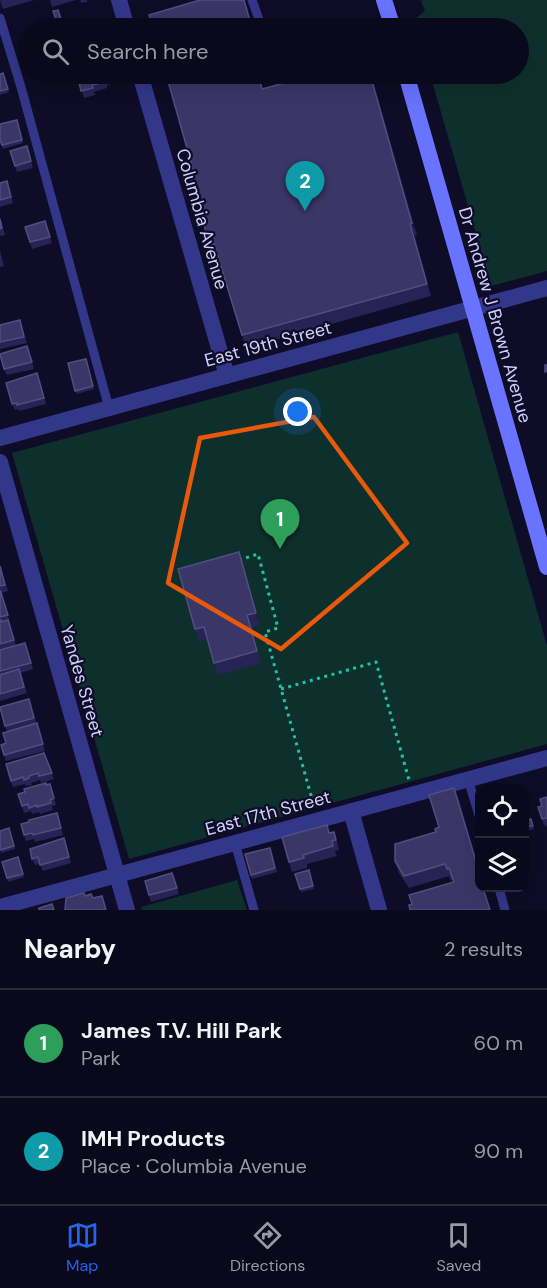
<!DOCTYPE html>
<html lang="en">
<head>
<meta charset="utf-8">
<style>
	:root { --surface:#0a091c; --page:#131225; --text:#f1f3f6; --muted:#999aa3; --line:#2a2a3b; --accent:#2563eb }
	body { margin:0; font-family:"DM Sans",sans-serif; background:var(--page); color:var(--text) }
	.controls { position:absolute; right:18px; bottom:18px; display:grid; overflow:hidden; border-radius:12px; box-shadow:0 6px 24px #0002 }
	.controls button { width:54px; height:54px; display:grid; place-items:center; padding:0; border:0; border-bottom:2px solid var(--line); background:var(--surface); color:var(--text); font:30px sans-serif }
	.you { position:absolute; left:298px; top:412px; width:21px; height:21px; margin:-15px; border:4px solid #fff; border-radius:50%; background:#1a73e8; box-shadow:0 0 0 9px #1a73e833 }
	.badge { display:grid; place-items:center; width:39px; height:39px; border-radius:50%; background:var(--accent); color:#fff; font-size:20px; font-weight:700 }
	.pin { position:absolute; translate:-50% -50px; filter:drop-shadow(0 2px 3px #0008) }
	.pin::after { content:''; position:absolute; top:32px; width:21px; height:18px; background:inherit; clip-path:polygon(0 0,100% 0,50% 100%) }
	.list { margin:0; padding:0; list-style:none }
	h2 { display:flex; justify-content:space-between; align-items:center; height:78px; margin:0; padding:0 24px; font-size:26px }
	h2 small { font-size:20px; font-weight:400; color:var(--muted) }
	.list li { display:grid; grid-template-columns:39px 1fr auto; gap:18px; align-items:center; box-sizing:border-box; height:108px; padding:0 24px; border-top:2px solid var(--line) }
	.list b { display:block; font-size:22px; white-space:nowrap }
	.list p { margin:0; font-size:20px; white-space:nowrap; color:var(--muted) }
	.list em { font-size:20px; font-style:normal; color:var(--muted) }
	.icon { flex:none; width:33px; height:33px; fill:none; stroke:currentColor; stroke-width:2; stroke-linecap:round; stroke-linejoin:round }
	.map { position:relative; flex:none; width:547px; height:910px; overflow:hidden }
	.search { position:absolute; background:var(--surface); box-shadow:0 6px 24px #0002; left:18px; right:18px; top:18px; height:66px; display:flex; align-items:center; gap:15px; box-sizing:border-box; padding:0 21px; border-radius:33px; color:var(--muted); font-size:22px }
	.sheet { height:294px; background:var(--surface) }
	nav { display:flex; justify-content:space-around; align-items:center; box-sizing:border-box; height:84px; border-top:2px solid var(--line); background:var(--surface); font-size:16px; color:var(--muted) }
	nav a { display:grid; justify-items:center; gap:3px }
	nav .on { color:var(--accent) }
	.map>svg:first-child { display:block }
	.green { fill:#0e302c }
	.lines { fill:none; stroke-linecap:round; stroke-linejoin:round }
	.path { stroke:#21c3a8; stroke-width:3; stroke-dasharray:3 4.5; stroke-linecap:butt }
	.service { stroke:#32378a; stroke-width:9 }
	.minor { stroke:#32378a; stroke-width:16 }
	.secondary { stroke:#6873ff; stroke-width:16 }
	.wall { fill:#282356 }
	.shaded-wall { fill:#16123b }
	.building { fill:#3a3668; stroke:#524e80; stroke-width:1.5 }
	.marked { fill:none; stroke:#e8590c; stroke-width:4.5; stroke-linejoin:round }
	.labels { text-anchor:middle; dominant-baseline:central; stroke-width:4.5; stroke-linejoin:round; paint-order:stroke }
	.street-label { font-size:18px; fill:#d1d1ff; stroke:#0e0c26 }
</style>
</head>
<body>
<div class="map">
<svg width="547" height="910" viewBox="0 0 547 910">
	<rect width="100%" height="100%" fill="#0e0c26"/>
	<path class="green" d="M 424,0 L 547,0 L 547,271 L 491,286 L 430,74 L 518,74 L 518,28 L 417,28 L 415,19 L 425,11 L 421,1 Z
		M 458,332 L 547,646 L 547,744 L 129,859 L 12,453 Z
		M 237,880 L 247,910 L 142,910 L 141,907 Z"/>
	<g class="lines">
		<path class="path" d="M 239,560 L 258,554 L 278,628 L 265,632 L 314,806
			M 281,689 L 376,662 L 409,780"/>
		<path class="service" d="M 252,0 L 262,28
			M 0,18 L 21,87 L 109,408
			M 468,779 L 480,819
			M 235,843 L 254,910
			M 499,888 L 505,910"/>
		<path class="minor" d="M 119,0 L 127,28
			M 140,74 L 227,376
			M 0,438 L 547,288
			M 0,462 L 127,910
			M 351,811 L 379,910
			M 0,907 L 547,758"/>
		<path class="secondary" d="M 384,0 L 393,28
			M 406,74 L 547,567"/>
	</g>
	<path class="wall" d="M 0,0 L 34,0 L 3,9 Z
		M 50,0 L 76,0 L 52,7 Z
		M 80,0 L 87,0 L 87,2 L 81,3 Z
		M 58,10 L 62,22 L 57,24 L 53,11 Z
		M 3,73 L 9,92 L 0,95 L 0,74 Z
		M 75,74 L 108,74 L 111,84 L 107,85 L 107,88 L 94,92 L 95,95 L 84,98 L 77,75 L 76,75 Z
		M 259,74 L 263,89 L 371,74 L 417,235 L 415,236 L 431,296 L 246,348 L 218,257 L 214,258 L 210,246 L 194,173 Z
		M 17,120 L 23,143 L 3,149 L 0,140 Z
		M 27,146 L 33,168 L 17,172 L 15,166 Z
		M 7,181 L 13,203 L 0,207 L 0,183 Z
		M 0,217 L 5,235 L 0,236 Z
		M 45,221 L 52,243 L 32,249 L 30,242 Z
		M 0,251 L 4,266 L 0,267 Z
		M 0,325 L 22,326 L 27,343 L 0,349 Z
		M 27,346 L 34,369 L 7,375 L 4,369 Z
		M 86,359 L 94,389 L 77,394 L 68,363 Z
		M 40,380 L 46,404 L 19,411 L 19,409 L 15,410 L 12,404 Z
		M 239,552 L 243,565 L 260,625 L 251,628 L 261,663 L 218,675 L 207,639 L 200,642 L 195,629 Z
		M 0,565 L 8,591 L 2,593 L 16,646 L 25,643 L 33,669 L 21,673 L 27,693 L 0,701 Z
		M 31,706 L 45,751 L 6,761 L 4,755 L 7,731 L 5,726 Z
		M 44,753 L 54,779 L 41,783 L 40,780 L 31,783 L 32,785 L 26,786 L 25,784 L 13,787 L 11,781 Z
		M 46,785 L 52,791 L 56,805 L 52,806 L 53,810 L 40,814 L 39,812 L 32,814 L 31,811 L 24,813 L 22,806 Z
		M 454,788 L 459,800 L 480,872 L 480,888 L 412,904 L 454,882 L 453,880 L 451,881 L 449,876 L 409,888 L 399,873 L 395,861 L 436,832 L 439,827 Z
		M 547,797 L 547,829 L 546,825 L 544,826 L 542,819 L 542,806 Z
		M 59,819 L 63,835 L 35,842 L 34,839 L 26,841 L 24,835 Z
		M 531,819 L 534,829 L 528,831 L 525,821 Z
		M 9,828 L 15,849 L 1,853 L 0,831 Z
		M 330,833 L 337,841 L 339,850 L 335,851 L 337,856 L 307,864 L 307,868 L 292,872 L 289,862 Z
		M 66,845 L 71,863 L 43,871 L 40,864 L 35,865 L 32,859 Z
		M 270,848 L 277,872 L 252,879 L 245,854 Z
		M 18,857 L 24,877 L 8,882 L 2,862 Z
		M 525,864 L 530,881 L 525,882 Z
		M 309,870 L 314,889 L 301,892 L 295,874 Z
		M 172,873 L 179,894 L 151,902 L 149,895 Z"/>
	<path class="shaded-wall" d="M 244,0 L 247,6 L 253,28 L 252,28 Z
		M 370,74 L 371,74 L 417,235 L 412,223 Z
		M 410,224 L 415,236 L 431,296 L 427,284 Z
		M 239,552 L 243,565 L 260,625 L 256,613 Z
		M 454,788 L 459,800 L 480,872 L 480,875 Z"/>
	<path class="building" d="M 200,0 L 244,0 L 252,28 L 153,28 L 149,15 Z
		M 58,10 L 61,19 L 56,20 L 53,11 Z
		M 3,73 L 8,89 L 0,91 L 0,74 Z
		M 77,74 L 107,74 L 108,77 L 104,78 L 105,82 L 92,85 L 93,88 L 81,91 Z
		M 166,74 L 258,74 L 262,89 L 318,74 L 370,74 L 412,223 L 410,224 L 427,284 L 242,335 L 214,244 L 210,246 L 189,174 L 194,173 Z
		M 17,120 L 22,140 L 2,145 L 0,140 L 0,124 Z
		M 27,146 L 31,161 L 15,166 L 10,151 Z
		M 7,181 L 11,197 L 0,200 L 0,183 Z
		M 0,219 L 2,228 L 0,229 Z
		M 45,221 L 50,237 L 30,242 L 25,227 Z
		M 20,320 L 24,337 L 0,342 L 0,325 Z
		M 27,346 L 32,362 L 4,369 L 0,354 Z
		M 86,359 L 93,386 L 75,391 L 68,363 Z
		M 545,365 L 547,365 L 547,371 L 545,372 Z
		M 37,373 L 44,398 L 17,405 L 17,403 L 12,404 L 6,383 Z
		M 239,552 L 256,613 L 247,615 L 257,651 L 214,663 L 204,627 L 195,629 L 178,569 Z
		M 0,566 L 5,585 L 0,586 Z
		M 0,590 L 8,615 L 0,617 Z
		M 0,620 L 1,620 L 1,622 L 8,620 L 14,640 L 0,644 Z
		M 25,643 L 31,663 L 0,671 L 0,650 Z
		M 19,669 L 24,687 L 0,694 L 0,675 Z
		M 29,699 L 34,718 L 5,726 L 0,707 Z
		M 37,723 L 43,744 L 4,755 L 1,745 L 6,743 L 3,733 Z
		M 44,753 L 52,773 L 39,776 L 38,773 L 29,776 L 29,778 L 24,780 L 23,777 L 11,781 L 6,764 Z
		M 46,783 L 46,785 L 50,784 L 54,798 L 50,800 L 51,803 L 37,807 L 37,805 L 29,808 L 28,804 L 22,806 L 18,794 L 25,792 L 24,789 Z
		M 454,788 L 480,875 L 480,888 L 483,888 L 490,910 L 410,910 L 409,905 L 412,904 L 409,895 L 454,882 L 449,868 L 447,869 L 445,864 L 404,876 L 395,861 L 395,844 L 436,832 L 435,829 L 439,827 L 429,795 Z
		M 547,797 L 547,818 L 542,819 L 538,807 L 542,806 L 540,799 Z
		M 57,813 L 61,828 L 33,835 L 32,833 L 24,835 L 21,824 L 29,822 L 29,820 Z
		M 531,819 L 533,826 L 526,827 L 525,821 Z
		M 327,825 L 329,833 L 334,832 L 336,840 L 332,841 L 333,846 L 303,855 L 304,858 L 289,862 L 282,837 Z
		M 9,828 L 14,846 L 0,850 L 0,831 Z
		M 64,838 L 69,857 L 40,865 L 38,857 L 32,859 L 30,849 Z
		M 270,848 L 275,868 L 251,875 L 245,854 Z
		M 18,857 L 23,874 L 7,878 L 2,862 Z
		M 525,865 L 528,878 L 525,879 Z
		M 309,870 L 313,886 L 300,889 L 295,874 Z
		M 172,873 L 177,888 L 149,895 L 145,881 Z
		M 84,893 L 85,896 L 91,894 L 93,898 L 102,896 L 106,910 L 65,910 L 66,898 Z
		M 52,904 L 54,910 L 39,910 L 39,908 Z"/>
	<path class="marked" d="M 314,417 L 407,543 L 281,649 L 168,583 L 200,438 Z"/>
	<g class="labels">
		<g class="street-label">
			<text transform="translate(202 219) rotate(74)">Columbia Avenue</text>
			<text transform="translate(495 315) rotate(74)">Dr Andrew J Brown Avenue</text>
			<text transform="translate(268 344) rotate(-15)">East 19th Street</text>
			<text transform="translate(82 681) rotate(74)">Yandes Street</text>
			<text transform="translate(268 813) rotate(-15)">East 17th Street</text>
		</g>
	</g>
</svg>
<div class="controls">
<button><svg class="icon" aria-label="locate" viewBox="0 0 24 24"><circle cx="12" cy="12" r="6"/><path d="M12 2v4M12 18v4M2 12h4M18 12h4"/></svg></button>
<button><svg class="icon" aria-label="layers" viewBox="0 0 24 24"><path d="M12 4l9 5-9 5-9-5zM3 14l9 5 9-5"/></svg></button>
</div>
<div class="you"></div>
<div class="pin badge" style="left:280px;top:549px;background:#2e9e5b">1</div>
<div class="pin badge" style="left:305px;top:211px;background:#0f9aa8">2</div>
<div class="search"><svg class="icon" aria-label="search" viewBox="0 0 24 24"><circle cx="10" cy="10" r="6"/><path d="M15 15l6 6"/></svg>Search here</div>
</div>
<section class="sheet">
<h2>Nearby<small>2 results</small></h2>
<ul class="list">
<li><span class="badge" style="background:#2e9e5b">1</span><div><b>James T.V. Hill Park</b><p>Park</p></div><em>60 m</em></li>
<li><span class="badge" style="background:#0f9aa8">2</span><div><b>IMH Products</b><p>Place · Columbia Avenue</p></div><em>90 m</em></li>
</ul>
</section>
<nav>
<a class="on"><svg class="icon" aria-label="map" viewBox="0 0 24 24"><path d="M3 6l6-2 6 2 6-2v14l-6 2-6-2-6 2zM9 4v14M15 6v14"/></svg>Map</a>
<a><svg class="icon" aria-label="directions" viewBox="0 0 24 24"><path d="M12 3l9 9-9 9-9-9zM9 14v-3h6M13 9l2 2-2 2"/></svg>Directions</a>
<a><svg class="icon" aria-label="saved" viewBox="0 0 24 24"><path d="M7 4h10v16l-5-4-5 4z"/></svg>Saved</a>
</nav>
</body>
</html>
